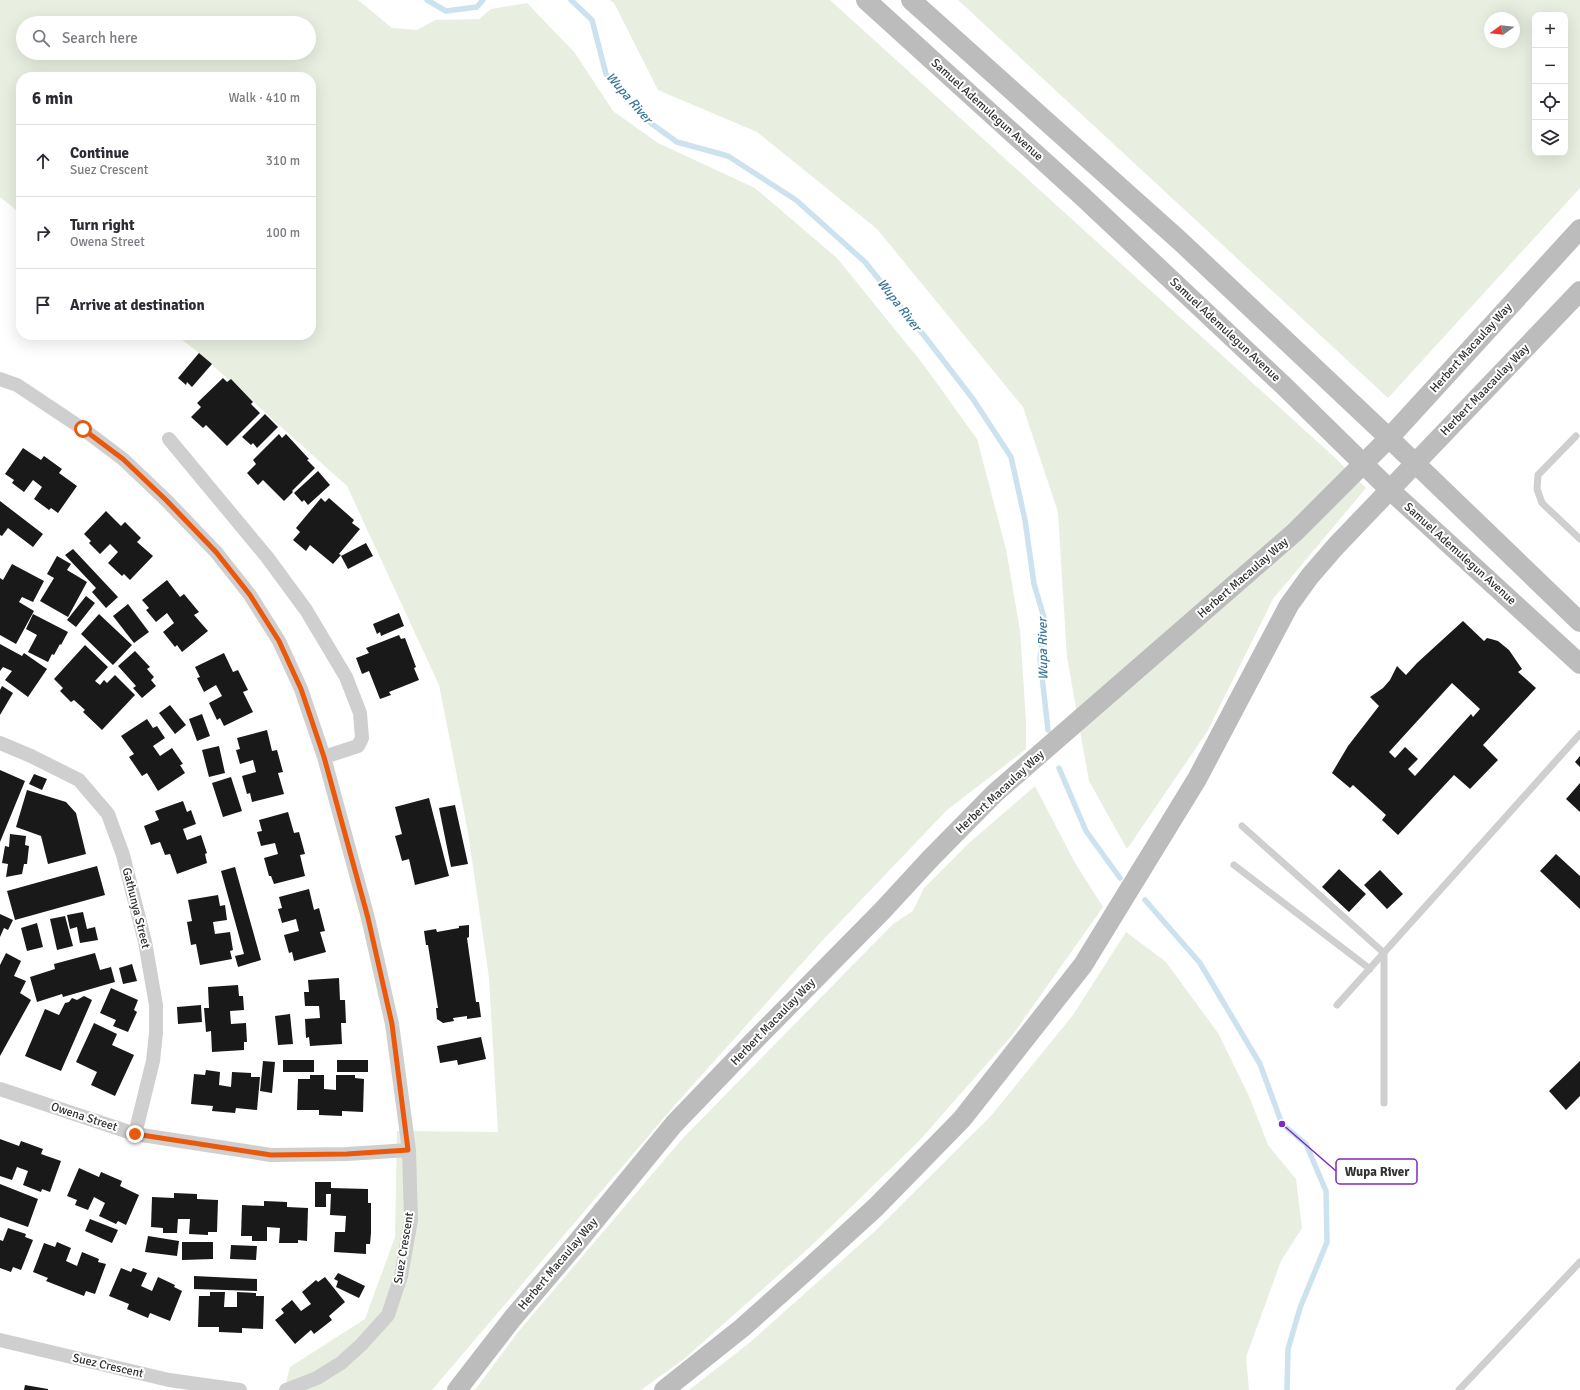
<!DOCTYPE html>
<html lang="en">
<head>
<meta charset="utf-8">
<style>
	:root { --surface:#fff; --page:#f2f2f3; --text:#2b2b33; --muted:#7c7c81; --line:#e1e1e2 }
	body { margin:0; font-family:Signika,sans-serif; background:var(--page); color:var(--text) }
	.controls { position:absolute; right:12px; top:12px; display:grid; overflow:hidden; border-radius:8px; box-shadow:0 4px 16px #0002 }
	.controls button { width:36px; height:36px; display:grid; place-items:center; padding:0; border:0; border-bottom:1px solid var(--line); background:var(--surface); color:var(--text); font:20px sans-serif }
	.compass { position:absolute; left:1484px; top:12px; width:36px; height:36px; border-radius:50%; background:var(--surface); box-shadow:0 4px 16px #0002; rotate:255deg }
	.stop { position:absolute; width:12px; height:12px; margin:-9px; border:3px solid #ea580c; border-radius:50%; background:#fff }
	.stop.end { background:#ea580c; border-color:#fff; box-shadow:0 1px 4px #0008 }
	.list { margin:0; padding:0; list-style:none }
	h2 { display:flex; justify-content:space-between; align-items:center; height:52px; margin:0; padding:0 16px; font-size:17px }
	h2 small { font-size:13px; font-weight:400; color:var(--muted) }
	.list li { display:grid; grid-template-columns:26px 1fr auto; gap:12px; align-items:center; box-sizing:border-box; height:72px; padding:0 16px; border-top:1px solid var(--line) }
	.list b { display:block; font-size:15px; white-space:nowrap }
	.list p { margin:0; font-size:13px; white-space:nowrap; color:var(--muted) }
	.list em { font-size:13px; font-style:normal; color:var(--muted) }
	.icon { flex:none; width:22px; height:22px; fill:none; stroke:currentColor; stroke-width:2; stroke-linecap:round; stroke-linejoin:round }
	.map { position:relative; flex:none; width:1580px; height:1390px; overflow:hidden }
	.search { position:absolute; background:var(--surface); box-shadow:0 4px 16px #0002; left:16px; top:16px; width:300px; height:44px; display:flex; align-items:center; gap:10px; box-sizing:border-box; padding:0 14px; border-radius:22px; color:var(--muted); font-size:15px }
	.panel { position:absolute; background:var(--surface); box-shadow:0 4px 16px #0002; left:16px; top:72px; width:300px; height:268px; border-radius:16px }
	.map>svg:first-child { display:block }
	.green { fill:#e8efe0; fill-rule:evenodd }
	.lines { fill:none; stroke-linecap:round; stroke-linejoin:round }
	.stream { stroke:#cce2ef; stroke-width:5.5 }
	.building { fill:#191919; fill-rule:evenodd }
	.lane { stroke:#cfcfcf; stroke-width:7 }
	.street { stroke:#cfcfcf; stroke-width:14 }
	.secondary { stroke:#bcbcbc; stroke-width:20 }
	.route { stroke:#ea580c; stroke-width:5 }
	.labels { text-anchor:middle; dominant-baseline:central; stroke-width:4; stroke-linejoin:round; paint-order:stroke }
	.street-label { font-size:12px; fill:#323232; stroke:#fff }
	.water-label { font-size:13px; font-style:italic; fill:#3b7699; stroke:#fff }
	.leader { fill:none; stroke:#7b2cbf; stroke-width:1.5 }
	.callout-dot { fill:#7b2cbf; stroke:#fff; stroke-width:1.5 }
	.callout { fill:#fff; stroke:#7b2cbf; stroke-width:1.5 }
	.callout-label { font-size:13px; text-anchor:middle; font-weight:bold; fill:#323232 }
</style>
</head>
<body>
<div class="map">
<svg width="1580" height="1390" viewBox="0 0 1580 1390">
	<rect width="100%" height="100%" fill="#fff"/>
	<path class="green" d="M 0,0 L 358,0 L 392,28 L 417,30 L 435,20 L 479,19 L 491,9 L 527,3 L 575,53 L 613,111 L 658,143 L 755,188 L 837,258 L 923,364 L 977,439 L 1006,549 L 1020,630 L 1026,721 L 1026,749 L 946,811 L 821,942 L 674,1106 L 432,1390 L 284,1390 L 290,1367 L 365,1319 L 395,1237 L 397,1131 L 498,1132 L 489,978 L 468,832 L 439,685 L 347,486 L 199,353 L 176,335 L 311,335 L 311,77 L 21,77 L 21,214 L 0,197 ZM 23,23 L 309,23 L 309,53 L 23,53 Z
		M 610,0 L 830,0 L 1332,455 L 1366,488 L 1273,599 L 1207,732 L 1127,849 L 1089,781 L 1067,657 L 1058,512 L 1023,407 L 877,229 L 757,132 L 658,90 L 614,3 Z
		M 958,0 L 1580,0 L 1580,188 L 1388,398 ZM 1535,15 L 1565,15 L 1565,153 L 1535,153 ZM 1490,18 L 1514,18 L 1514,42 L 1490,42 Z
		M 1035,786 L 1074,861 L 1103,907 L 1014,1033 L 920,1140 L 810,1247 L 684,1359 L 641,1390 L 475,1390 L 518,1332 L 682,1139 L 893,924 L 913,911 L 924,888 L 969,843 Z
		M 1126,932 L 1166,962 L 1218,1033 L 1249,1096 L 1268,1145 L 1296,1179 L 1302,1228 L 1281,1261 L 1246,1357 L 1249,1390 L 689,1390 L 748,1344 L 874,1232 L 990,1117 L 1073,1015 Z"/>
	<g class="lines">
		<path class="stream" d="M 427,0 L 446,11 L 477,7 L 483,0
			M 571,0 L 592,20 L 606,74 L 645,119 L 677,142 L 728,156 L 796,200 L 865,262 L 926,338 L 973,399 L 1011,457 L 1025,520 L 1034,584 L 1045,621 L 1040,658 L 1048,730
			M 1059,768 L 1086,831 L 1120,878
			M 1145,900 L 1200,963 L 1260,1064 L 1282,1124 L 1306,1144 L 1326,1191 L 1327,1242 L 1300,1308 L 1288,1349 L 1287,1390"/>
	</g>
	<path class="building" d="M 199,353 L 212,364 L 192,387 L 187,382 L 186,385 L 178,378 Z
		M 223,378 L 227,382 L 231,379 L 253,402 L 251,404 L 260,413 L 227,446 L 206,425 L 203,428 L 191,417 L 201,407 L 197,403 Z
		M 265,414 L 278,427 L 257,448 L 253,443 L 251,445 L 242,437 Z
		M 279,434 L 282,438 L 286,434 L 309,459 L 307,460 L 315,468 L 292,491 L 293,492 L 284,501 L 263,480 L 258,485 L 247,473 L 256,464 L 253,460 Z
		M 23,448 L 41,460 L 44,456 L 62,469 L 59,473 L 77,486 L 58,513 L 51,508 L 49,510 L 34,499 L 42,487 L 33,480 L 24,492 L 12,483 L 14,480 L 5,474 Z
		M 318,471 L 330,485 L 308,505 L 304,500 L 302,502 L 294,493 Z
		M 321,498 L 325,502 L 329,498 L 354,520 L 352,523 L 360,529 L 339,554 L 341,555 L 333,564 L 310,545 L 306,551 L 293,540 L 300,532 L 296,528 Z
		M 0,501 L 43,534 L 33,547 L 8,528 L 2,536 L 0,535 Z
		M 106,511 L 121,526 L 125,522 L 141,538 L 137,542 L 153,556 L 130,580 L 124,574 L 122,576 L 108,563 L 118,552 L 110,544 L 100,554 L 89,543 L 91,541 L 84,534 Z
		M 366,543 L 373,556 L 348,569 L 341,556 Z
		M 73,549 L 118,597 L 106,608 L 92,592 L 96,588 L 65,555 Z
		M 57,556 L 71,564 L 67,570 L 87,582 L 68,617 L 40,601 L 54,578 L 47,574 Z
		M 12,564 L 44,581 L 33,602 L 22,597 L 19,602 L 34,611 L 16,644 L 0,635 L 0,578 L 3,580 Z
		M 167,580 L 180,597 L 184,594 L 199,612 L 194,615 L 208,631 L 182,652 L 177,645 L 175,647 L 163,632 L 174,623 L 167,613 L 156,622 L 146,610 L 149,608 L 142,600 Z
		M 86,596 L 95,603 L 76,627 L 67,620 Z
		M 128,604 L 149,632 L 134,643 L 113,616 Z
		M 399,613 L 404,626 L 381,636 L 380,632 L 377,634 L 373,624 Z
		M 33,614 L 68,632 L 61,645 L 60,644 L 54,655 L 52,654 L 48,662 L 28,652 L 37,635 L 26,629 Z
		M 99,614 L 132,645 L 113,665 L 81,634 Z
		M 1463,621 L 1484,641 L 1487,638 L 1491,639 L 1498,641 L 1509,650 L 1522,669 L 1518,672 L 1536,688 L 1483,745 L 1498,760 L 1470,789 L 1454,775 L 1398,835 L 1382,820 L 1386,815 L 1353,785 L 1350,788 L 1332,773 L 1348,746 L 1379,706 L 1370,697 L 1383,688 L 1390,680 L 1397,666 L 1406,675 L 1417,663 ZM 1452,683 L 1480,709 L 1473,717 L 1471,714 L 1415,776 L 1408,769 L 1418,759 L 1405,747 L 1395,758 L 1389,752 Z
		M 399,635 L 401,639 L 405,638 L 416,667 L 414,668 L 419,680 L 389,692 L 391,695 L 380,699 L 369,671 L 362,674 L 356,658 L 369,653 L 366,648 Z
		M 0,644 L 22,656 L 24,653 L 47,669 L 28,697 L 5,680 L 12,671 L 3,667 L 0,671 Z
		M 85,645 L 108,667 L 95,681 L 100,685 L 104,680 L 107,683 L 115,675 L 135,695 L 102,730 L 83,712 L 85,710 L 74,700 L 71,702 L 60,691 L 63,688 L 54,679 Z
		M 135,651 L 150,667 L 147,669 L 154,677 L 151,680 L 156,686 L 142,698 L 133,688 L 136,686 L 118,666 Z
		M 224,653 L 233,672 L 238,670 L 248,690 L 243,692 L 253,712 L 224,726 L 220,718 L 217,720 L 209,703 L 222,696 L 216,685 L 204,692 L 197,678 L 200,677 L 195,667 Z
		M 2,686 L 13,693 L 0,715 L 0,690 Z
		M 170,705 L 186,725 L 175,734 L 159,713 Z
		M 202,714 L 210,736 L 197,741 L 189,719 Z
		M 147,719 L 153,728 L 157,726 L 165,738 L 153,746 L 160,756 L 172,748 L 183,764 L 180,765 L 185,773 L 158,791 L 147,773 L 142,776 L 129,757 L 134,754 L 121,736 Z
		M 267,730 L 272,751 L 277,750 L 283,772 L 278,773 L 284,794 L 252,802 L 250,793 L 247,794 L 242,776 L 256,772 L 253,760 L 240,764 L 236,750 L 240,749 L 237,738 Z
		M 219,746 L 225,773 L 209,777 L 202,750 Z
		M 1580,756 L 1580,767 L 1575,762 Z
		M 0,770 L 25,781 L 0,842 Z
		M 34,774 L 47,779 L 42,790 L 29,784 Z
		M 231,777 L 242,811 L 223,817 L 212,783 Z
		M 1580,783 L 1580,812 L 1566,799 Z
		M 27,790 L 66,802 L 76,813 L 86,854 L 48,864 L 41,836 L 16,827 Z
		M 429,798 L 449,876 L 415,885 L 409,859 L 402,861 L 395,836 L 402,834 L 395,807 Z
		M 183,801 L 187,812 L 191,810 L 196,824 L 183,829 L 187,840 L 201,835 L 207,853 L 205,854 L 207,863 L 177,874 L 170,854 L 165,855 L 160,842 L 151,845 L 144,826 L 159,820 L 155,811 Z
		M 455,805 L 468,864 L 451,867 L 439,808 Z
		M 288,812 L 294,833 L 299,832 L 305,854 L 300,855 L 305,876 L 274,884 L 271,876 L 269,876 L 264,858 L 278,854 L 275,843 L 261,846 L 257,832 L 262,831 L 259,820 Z
		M 10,834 L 26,836 L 25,845 L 29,846 L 27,864 L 24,864 L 22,874 L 6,877 L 8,864 L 2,863 L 5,846 L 9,847 Z
		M 1556,854 L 1580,876 L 1580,909 L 1540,871 Z
		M 97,866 L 105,895 L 15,920 L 7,891 Z
		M 235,867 L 261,960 L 238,967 L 235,956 L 244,954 L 221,871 Z
		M 1339,869 L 1366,894 L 1349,912 L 1322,887 Z
		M 1380,870 L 1403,894 L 1387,909 L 1364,885 Z
		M 309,889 L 314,910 L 319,908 L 325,931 L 320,932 L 326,952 L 294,961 L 292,952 L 289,953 L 284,935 L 299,931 L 296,919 L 282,923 L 278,909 L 282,908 L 279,897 Z
		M 218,895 L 220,906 L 225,905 L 227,920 L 213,922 L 215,934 L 230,932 L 233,950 L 230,951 L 232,959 L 200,965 L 196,944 L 191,945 L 187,922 L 192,921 L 188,900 Z
		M 83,912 L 87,929 L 95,927 L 98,940 L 80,943 L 77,927 L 70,929 L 67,915 Z
		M 0,914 L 13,920 L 8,930 L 4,928 L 0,937 Z
		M 65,916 L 73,946 L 57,950 L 50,919 Z
		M 37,923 L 43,947 L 27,951 L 21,928 Z
		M 469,925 L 469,937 L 467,938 L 476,1002 L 479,1002 L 481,1017 L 467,1019 L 467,1016 L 453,1018 L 454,1021 L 443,1023 L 437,1019 L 436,1008 L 438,1008 L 428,945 L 426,945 L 424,931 L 436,929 L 437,932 L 459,928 L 459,926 Z
		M 6,953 L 21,961 L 14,976 L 26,981 L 20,993 L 31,1000 L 0,1056 L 0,965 Z
		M 95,953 L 100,970 L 111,967 L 115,982 L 63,997 L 62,994 L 37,1002 L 30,977 L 55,969 L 54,964 Z
		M 132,964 L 137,981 L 123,984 L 119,968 Z
		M 339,978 L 340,1000 L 345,1000 L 346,1023 L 341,1023 L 342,1044 L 310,1046 L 309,1037 L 306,1038 L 305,1019 L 320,1018 L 319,1006 L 305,1006 L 304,992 L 309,992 L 308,980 Z
		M 238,985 L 239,996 L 243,996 L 244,1010 L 230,1011 L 231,1024 L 246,1023 L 247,1042 L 244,1042 L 244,1050 L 212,1052 L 211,1031 L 206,1032 L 204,1008 L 209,1008 L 208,987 Z
		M 111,988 L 138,1000 L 134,1010 L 137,1012 L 128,1032 L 113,1026 L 116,1020 L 100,1013 Z
		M 84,996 L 92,1000 L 61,1071 L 25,1056 L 45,1009 L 59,1015 L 65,1003 L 69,1002 L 72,998 L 77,1000 Z
		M 201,1005 L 202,1022 L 178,1024 L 177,1007 Z
		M 290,1014 L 293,1044 L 278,1045 L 275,1016 Z
		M 94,1023 L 117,1034 L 112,1045 L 134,1055 L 115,1096 L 91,1085 L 97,1072 L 76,1062 Z
		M 481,1037 L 486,1059 L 458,1065 L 457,1060 L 440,1063 L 437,1046 Z
		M 283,1060 L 314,1060 L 314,1072 L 283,1072 Z
		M 337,1060 L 368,1060 L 368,1072 L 337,1072 Z
		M 263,1061 L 275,1062 L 272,1093 L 260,1091 Z
		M 1580,1061 L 1580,1096 L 1566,1110 L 1549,1091 Z
		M 206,1070 L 220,1072 L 219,1085 L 231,1087 L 232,1072 L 251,1073 L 251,1077 L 260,1077 L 257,1110 L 236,1108 L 235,1113 L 212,1111 L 213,1106 L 191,1104 L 194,1074 L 205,1075 Z
		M 310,1075 L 324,1075 L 324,1089 L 336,1090 L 336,1075 L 355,1075 L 355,1078 L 364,1079 L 363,1112 L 342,1111 L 342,1116 L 319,1115 L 319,1110 L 297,1110 L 298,1079 L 310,1079 Z
		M 0,1139 L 19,1146 L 21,1141 L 43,1149 L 41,1154 L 61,1161 L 50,1192 L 42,1189 L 41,1192 L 23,1185 L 28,1171 L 17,1167 L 12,1180 L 0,1176 Z
		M 79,1168 L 99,1177 L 101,1172 L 122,1181 L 120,1186 L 139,1195 L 126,1225 L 118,1221 L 116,1224 L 99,1216 L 105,1203 L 94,1197 L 88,1210 L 75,1205 L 77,1200 L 67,1196 Z
		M 315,1182 L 331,1182 L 331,1188 L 368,1189 L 368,1203 L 371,1203 L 371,1233 L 370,1244 L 366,1244 L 366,1254 L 334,1252 L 335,1232 L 345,1232 L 346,1216 L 330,1215 L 331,1194 L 326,1194 L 326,1207 L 315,1207 Z
		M 0,1184 L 38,1199 L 28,1227 L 0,1217 Z
		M 174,1193 L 197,1194 L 197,1199 L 218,1200 L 217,1232 L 208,1232 L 208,1235 L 189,1234 L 190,1219 L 178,1219 L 177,1233 L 163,1233 L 163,1228 L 151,1227 L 152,1197 L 174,1198 Z
		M 264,1201 L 287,1202 L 287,1207 L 308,1208 L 307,1241 L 298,1240 L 298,1243 L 279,1243 L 280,1228 L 267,1227 L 267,1241 L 252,1241 L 252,1236 L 241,1236 L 242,1205 L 264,1206 Z
		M 90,1219 L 118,1230 L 112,1243 L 85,1231 Z
		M 8,1228 L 26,1234 L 25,1237 L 33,1240 L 21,1270 L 13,1267 L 11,1272 L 0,1268 L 0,1240 L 3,1241 Z
		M 148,1236 L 179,1241 L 177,1256 L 145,1252 Z
		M 57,1242 L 71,1248 L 66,1261 L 77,1266 L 82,1252 L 99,1259 L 98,1262 L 106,1264 L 95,1294 L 86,1291 L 84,1296 L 46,1281 L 48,1278 L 33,1272 L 44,1243 L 55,1247 Z
		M 182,1242 L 213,1242 L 213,1259 L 182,1260 Z
		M 231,1245 L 257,1246 L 256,1260 L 230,1259 Z
		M 121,1268 L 131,1272 L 133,1268 L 147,1273 L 141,1286 L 152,1291 L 158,1277 L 175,1285 L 174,1287 L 182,1291 L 170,1321 L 150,1313 L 148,1318 L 127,1309 L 129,1304 L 109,1296 Z
		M 338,1273 L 365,1286 L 359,1298 L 336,1287 L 338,1281 L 334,1279 Z
		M 194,1276 L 257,1279 L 257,1291 L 194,1289 Z
		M 325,1277 L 345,1302 L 329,1316 L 332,1320 L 314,1334 L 311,1330 L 295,1344 L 275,1320 L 284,1313 L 281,1309 L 292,1300 L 301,1311 L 311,1304 L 302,1292 L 316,1280 L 318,1282 Z
		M 210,1292 L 225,1292 L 224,1307 L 237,1307 L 237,1292 L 256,1293 L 256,1296 L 264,1296 L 263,1329 L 242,1328 L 242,1333 L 219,1332 L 219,1327 L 198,1327 L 199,1296 L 210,1296 Z
		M 25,1385 L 48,1389 L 48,1390 L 24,1390 Z"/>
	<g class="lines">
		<path class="lane" d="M 1576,436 L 1538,475 L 1537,489 L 1542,503 L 1580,539
			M 1242,826 L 1384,953 L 1384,1103
			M 1234,865 L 1370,969
			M 1337,1005 L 1580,734
			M 1459,1390 L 1580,1262"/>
		<path class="street" d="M 0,379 L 17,385 L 83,429 L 123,459 L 166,500 L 216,552 L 250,595 L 279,641 L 301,689 L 324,757 L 368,918 L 392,1024 L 409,1150 L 411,1220 L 401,1276 L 388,1315 L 361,1345 L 341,1363 L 317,1378 L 286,1390
			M 169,439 L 267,557 L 306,610 L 346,677 L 360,713 L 362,738 L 358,746 L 324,757
			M 0,743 L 31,756 L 79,780 L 108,814 L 123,855 L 145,942 L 156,1005 L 156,1033 L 153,1061 L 135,1134
			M 0,1089 L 135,1134 L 271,1155 L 347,1154 L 409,1150
			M 0,1340 L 169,1380 L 240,1390"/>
		<path class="secondary" d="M 866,0 L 1082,196 L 1283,385 L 1390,490 L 1580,664
			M 911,0 L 1180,241 L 1389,438 L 1580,622
			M 457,1390 L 512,1319 L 574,1246 L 674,1124 L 749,1046 L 883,910 L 930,859 L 995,793 L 1295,532 L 1389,438 L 1580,229
			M 664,1390 L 742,1328 L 807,1270 L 876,1207 L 962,1119 L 1083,965 L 1197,779 L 1289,605 L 1310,576 L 1336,546 L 1580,291"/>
	</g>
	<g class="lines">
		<path class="route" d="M 83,429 L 123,459 L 166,500 L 216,552 L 250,595 L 279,641 L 301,689 L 324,757 L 368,918 L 392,1024 L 408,1150 L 347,1154 L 271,1155 L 135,1134"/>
	</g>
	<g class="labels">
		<g class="street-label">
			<text transform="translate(987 110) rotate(42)">Samuel Ademulegun Avenue</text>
			<text transform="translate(1225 330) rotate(43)">Samuel Ademulegun Avenue</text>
			<text transform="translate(1471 348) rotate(-48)">Herbert Macaulay Way</text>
			<text transform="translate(1485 390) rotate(-46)">Herbert Maacaulay Way</text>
			<text transform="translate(1460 554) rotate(42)">Samuel Ademulegun Avenue</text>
			<text transform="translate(1243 578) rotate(-41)">Herbert Macaulay Way</text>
			<text transform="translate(1000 792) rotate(-43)">Herbert Macaulay Way</text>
			<text transform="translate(136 908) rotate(76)">Gathunya Street</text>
			<text transform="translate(773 1022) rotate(-46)">Herbert Macaulay Way</text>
			<text transform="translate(84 1117) rotate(18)">Owena Street</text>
			<text transform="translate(404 1248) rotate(-81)">Suez Crescent</text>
			<text transform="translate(558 1264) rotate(-50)">Herbert Macaulay Way</text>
			<text transform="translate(108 1366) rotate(13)">Suez Crescent</text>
		</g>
		<g class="water-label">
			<text transform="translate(629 98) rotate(49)">Wupa River</text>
			<text transform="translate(899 305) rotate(52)">Wupa River</text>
			<text transform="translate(1043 649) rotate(-91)">Wupa River</text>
		</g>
	</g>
	<path class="leader" d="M1282 1124L1336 1171"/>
	<circle class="callout-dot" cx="1282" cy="1124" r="4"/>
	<rect class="callout" x="1336" y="1159" width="81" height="25" rx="4"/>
	<g class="callout-label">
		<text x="1377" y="1176">Wupa River</text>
	</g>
</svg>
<div class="controls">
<button>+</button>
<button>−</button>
<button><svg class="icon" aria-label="locate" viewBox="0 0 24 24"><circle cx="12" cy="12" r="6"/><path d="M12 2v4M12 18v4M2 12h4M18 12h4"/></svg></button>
<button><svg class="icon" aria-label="layers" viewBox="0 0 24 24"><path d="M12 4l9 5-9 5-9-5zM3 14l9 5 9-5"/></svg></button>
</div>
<svg class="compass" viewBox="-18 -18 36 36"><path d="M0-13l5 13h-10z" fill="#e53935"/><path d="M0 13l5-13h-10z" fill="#7c7c81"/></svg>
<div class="stop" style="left:83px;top:429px"></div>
<div class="stop end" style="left:135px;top:1134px"></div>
<div class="search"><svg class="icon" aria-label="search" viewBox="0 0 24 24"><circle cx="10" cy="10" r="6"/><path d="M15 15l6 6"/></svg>Search here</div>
<section class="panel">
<h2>6 min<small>Walk · 410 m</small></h2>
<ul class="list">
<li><svg class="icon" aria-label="ahead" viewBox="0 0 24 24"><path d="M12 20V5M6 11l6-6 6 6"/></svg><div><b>Continue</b><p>Suez Crescent</p></div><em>310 m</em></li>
<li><svg class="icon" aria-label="right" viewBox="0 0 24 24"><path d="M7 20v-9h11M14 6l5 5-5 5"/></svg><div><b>Turn right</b><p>Owena Street</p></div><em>100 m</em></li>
<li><svg class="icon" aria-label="arrive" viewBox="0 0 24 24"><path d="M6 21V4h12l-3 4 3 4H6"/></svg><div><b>Arrive at destination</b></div></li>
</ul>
</section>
</div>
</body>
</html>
